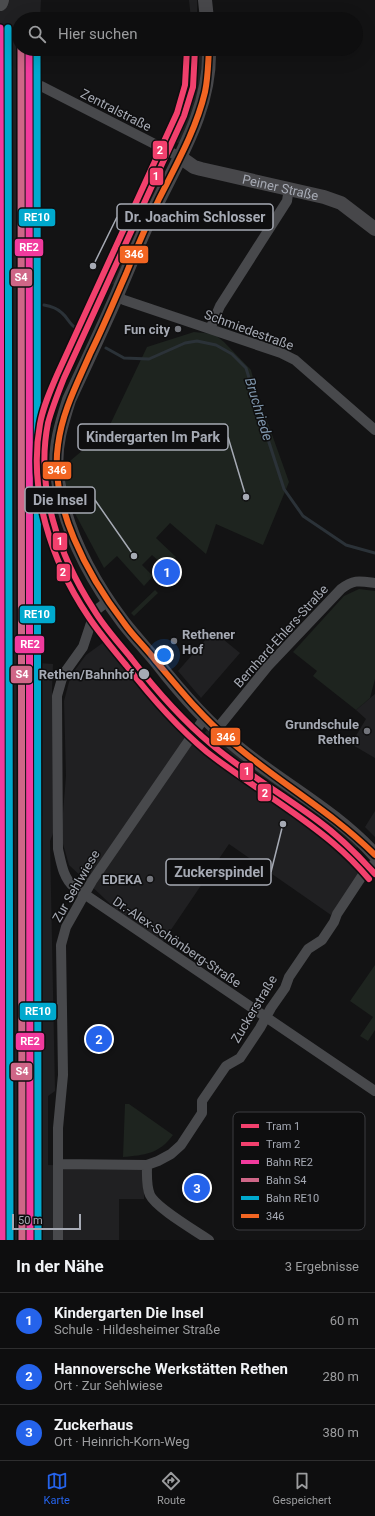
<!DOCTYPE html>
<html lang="de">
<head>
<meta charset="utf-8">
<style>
	:root { --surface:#0e0e0f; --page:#1c1c1d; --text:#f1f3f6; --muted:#9b9c9e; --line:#2e2e2f; --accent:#2563eb }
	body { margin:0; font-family:Roboto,sans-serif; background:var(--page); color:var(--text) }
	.scale { position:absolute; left:12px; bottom:10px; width:69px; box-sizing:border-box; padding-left:4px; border:2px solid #a6aab4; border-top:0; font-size:11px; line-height:14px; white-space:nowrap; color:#a6aab4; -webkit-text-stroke:3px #0e0e0f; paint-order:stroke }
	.you { position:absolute; left:164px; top:655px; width:14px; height:14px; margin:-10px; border:3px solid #fff; border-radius:50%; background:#1a73e8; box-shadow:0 0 0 6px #1a73e833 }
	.badge { display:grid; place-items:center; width:26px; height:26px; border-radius:50%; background:var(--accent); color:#fff; font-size:13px; font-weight:700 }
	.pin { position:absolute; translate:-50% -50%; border:2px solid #fff; box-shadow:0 1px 4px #0006 }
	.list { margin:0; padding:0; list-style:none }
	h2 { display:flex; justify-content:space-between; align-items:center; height:52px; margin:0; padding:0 16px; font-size:17px }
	h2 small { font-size:13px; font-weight:400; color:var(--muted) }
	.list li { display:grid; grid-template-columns:26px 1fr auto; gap:12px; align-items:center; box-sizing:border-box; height:56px; padding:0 16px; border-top:1px solid var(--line) }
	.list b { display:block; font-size:15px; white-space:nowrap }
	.list p { margin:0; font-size:13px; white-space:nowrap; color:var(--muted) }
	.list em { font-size:13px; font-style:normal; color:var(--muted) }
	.icon { flex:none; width:22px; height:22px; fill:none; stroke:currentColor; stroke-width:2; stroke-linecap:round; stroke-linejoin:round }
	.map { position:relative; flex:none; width:375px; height:1240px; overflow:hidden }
	.search { position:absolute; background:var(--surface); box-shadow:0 4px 16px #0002; left:12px; right:12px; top:12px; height:44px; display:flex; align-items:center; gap:10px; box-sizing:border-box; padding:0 14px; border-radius:22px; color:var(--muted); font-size:15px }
	.sheet { height:220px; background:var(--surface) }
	nav { display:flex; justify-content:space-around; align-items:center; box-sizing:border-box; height:56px; border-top:1px solid var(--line); background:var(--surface); font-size:11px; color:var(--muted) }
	nav a { display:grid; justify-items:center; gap:2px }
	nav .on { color:var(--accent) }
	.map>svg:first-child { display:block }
	.built { fill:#202022 }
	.green { fill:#1e241f }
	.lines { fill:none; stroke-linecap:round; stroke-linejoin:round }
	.stream { stroke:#2b3238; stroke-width:3 }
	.street { stroke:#48494c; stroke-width:10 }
	.secondary { stroke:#47474a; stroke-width:14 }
	.primary { stroke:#4b4c4e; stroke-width:16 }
	.bus-1-casing { stroke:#0e0e0f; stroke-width:9 }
	.bus-1 { stroke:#f26522; stroke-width:6 }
	.rail-1-casing { stroke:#0e0e0f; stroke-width:10 }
	.rail-2-casing { stroke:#0e0e0f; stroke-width:10 }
	.rail-3-casing { stroke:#0e0e0f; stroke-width:10 }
	.rail-1 { stroke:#f13a9d; stroke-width:7 }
	.rail-2 { stroke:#cf6687; stroke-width:7 }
	.rail-3 { stroke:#00a9ce; stroke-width:7 }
	.tram-1-casing { stroke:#0e0e0f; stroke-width:9 }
	.tram-2-casing { stroke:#0e0e0f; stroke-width:9 }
	.tram-1 { stroke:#f2406d; stroke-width:6 }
	.tram-2 { stroke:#f2406d; stroke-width:6 }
	.poi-dot { fill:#73757c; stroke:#0e0e0f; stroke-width:1.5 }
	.stop-dot { fill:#a6aab4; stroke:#0e0e0f; stroke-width:1.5 }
	.labels { text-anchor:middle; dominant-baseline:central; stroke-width:3; stroke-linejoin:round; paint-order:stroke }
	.street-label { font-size:13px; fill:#a6aab4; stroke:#0e0e0f }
	.poi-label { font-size:13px; font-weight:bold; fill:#a6aab4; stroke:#0e0e0f; text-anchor:end }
	.stop-label { font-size:13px; font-weight:bold; fill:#a6aab4; stroke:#0e0e0f; text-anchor:end }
	.water-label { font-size:14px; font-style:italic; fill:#7f96ac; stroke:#0e0e0f }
	.key { fill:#0e0e0f; stroke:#3c3d41; stroke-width:1 }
	.key-label { font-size:11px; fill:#a6aab4 }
	.leader { fill:none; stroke:#a6aab4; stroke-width:1.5 }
	.callout-dot { fill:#a6aab4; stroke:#0e0e0f; stroke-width:1.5 }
	.callout { fill:#0e0e0f; stroke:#a6aab4; stroke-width:1.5 }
	.callout-label { font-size:14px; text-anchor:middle; font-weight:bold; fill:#a6aab4 }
	.line-badge { stroke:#0e0e0f; stroke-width:1.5 }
	.badge-label { font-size:11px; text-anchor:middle; font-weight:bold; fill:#fff }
</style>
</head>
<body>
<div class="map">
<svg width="375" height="1240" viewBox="0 0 375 1240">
	<rect width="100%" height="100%" fill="#131314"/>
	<path class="built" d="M 0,0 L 41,0 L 40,19 L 19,19 L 19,49 L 35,49 L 36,291 L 33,299 L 35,338 L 40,647 L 38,647 L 37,663 L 53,664 L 52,690 L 55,760 L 54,831 L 50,841 L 55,1091 L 48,1096 L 48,1165 L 144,1167 L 144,1199 L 119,1199 L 119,1240 L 0,1240 Z
		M 189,0 L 197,0 L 197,19 L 191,19 Z
		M 193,49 L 203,49 L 198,99 L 180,144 L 171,140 L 188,95 L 191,75 Z
		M 157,170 L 167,174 L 116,286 L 107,281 L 152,179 Z
		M 213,631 L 240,653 L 201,698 L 178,671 Z
		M 104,642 L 190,738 L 215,759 L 364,866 L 331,915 L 229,844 L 158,949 L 69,865 L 61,837 L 66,776 L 64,701 L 69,682 L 75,670 L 86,655 Z
		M 375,694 L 375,758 L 351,744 L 366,719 L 356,710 Z
		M 207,730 L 234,752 L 307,803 L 359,845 L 352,852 L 326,830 L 230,762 L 201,737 Z
		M 375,811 L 375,837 L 365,827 Z"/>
	<path class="green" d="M 194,332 L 214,334 L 224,342 L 251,370 L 256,390 L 289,482 L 263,545 L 216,524 L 206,554 L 170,523 L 156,538 L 176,557 L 166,568 L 152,555 L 142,565 L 153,576 L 144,586 L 117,556 L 104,568 L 70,504 L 66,485 L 64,466 L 108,429 L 147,347 Z
		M 359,589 L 375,591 L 375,679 L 370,698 L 356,710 L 313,676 L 317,671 L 293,652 L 344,596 Z
		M 155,590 L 158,593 L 134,616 L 131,613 Z
		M 213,748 C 258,785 307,815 352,852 L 351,854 L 317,827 L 229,767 L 211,751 Z
		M 375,965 L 375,1030 L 368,1041 L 360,1036 L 373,1017 L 350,1001 Z
		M 125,1104 L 129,1104 L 173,1135 C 159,1154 145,1155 123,1157 Z"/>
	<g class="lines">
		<path class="stream" d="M 44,305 C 50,306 57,308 62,313 C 68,318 70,325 76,328
			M 106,348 L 124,358 L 149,359 L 185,343 L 197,341 L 216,345 L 232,354 L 246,368 L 265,430 L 284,489 L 303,516 L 346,545 L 375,553"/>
		<path class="street" d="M 41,86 L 180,157
			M 117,296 L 124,300 L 281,353 L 295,360 L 375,430
			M 210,329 L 220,306 L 287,201 L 289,188
			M 108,601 L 95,611 L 83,647 L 63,675 L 57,696 L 58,849 C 61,862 63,878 74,887 L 375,1091
			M 217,729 L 268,666 L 341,589 C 354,579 360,581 375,583
			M 58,1164 L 147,1165 L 158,1161 L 171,1154 L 181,1145 L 202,1113 L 202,1101 L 226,1066 L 240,1058 L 260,1028 L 271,1008 L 285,988 L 289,977 L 308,949 L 322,940 L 334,922 L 337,914 L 366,870 L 375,863
			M 147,1165 C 147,1175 146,1186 150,1195 C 156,1208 196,1231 209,1240
			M 58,1240 L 58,1128 L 63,1075 L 61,945 L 66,927 L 92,881 L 205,717"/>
		<g class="secondary">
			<path d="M 205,0 L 207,19"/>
			<path d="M 209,49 C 211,111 176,162 151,216 C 139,242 128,269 117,295 C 102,330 85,365 69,400 C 62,422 54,447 57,471 C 62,525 90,578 123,622 C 133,635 145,648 156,661 C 180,692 206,722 237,747 C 282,784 335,811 375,855"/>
			<path id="s1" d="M 180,157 L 194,167 L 201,169 L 324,197 L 341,203 L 375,229"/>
		</g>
		<path class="primary" d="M 0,3 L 1,0"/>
		<defs>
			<path id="bus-1" d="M 209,49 C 208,64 208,78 205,92 C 196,130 176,165 159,199 C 147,224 136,249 126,274 C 114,301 103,328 90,354 C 77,384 62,412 58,445 C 49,505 88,576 124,623 C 133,636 145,647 155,660 C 178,687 200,715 227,738 C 274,780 330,810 375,855"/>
		</defs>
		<use href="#bus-1" class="bus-1-casing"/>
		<use href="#bus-1" class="bus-1"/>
		<defs>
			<path id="rail-1" d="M 0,28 L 2,1240
				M 29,49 L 30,1240"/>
			<path id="rail-2" d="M 21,49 L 22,1240"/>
			<path id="rail-3" d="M 8,28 L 10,1240
				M 37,49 L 38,1240"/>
		</defs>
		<use href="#rail-1" class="rail-1-casing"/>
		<use href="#rail-2" class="rail-2-casing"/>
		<use href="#rail-3" class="rail-3-casing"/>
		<use href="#rail-1" class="rail-1"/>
		<use href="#rail-2" class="rail-2"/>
		<use href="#rail-3" class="rail-3"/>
		<defs>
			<path id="tram-1" d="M 195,49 L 193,87 L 184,116 L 64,378 C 58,393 52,408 48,423 C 35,488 59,556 94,610 C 104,627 118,642 131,658 C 155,689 181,719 211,744 C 244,772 282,794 317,820 C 339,836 357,854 375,874"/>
			<path id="tram-2" d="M 187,49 L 185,85 L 177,113 L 57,375 C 50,391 43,407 40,424 C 28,490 51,561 88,616 C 99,633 113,649 126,665 C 150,696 177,727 207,752 C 248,784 293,809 333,843 C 346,854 358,866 369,879"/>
		</defs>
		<use href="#tram-1" class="tram-1-casing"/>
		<use href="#tram-2" class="tram-2-casing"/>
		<use href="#tram-1" class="tram-1"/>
		<use href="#tram-2" class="tram-2"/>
	</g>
	<g class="poi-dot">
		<circle cx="178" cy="329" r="4"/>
		<circle cx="174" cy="641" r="4"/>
		<circle cx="367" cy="731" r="4"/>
		<circle cx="150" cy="879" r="4"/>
	</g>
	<circle class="stop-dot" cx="144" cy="674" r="6"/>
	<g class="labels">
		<g class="street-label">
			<text transform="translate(116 110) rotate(27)">Zentralstraße</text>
			<text stroke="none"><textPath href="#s1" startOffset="106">Peiner Straße</textPath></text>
			<text transform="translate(249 330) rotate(20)">Schmiedestraße</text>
			<text transform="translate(281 636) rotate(-48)">Bernhard-Ehlers-Straße</text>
			<text transform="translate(76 886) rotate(-60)">Zur Sehlwiese</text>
			<text transform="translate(177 942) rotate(34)">Dr.-Alex-Schönberg-Straße</text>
			<text transform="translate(254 1009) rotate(-59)">Zuckerstraße</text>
		</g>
		<g class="poi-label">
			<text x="170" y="329">Fun city</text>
			<text x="182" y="634" text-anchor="start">Rethener<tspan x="182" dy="15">Hof</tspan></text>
			<text x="359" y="724">Grundschule<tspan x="359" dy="15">Rethen</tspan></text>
			<text x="142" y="879">EDEKA</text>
		</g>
		<g class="stop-label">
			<text x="134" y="674">Rethen/Bahnhof</text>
		</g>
		<g class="water-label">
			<text transform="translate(259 409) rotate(73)">Bruchriede</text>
		</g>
	</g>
	<rect x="233" y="1112" width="132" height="118" rx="6" class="key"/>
	<rect x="241" y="1124" width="18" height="4" fill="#f2406d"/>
	<rect x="241" y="1142" width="18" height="4" fill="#f2406d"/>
	<rect x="241" y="1160" width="18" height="4" fill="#f13a9d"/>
	<rect x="241" y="1178" width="18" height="4" fill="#cf6687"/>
	<rect x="241" y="1196" width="18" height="4" fill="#00a9ce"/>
	<rect x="241" y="1214" width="18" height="4" fill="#f26522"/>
	<g class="key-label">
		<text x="266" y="1130">Tram 1</text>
		<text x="266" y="1148">Tram 2</text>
		<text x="266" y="1166">Bahn RE2</text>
		<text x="266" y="1184">Bahn S4</text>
		<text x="266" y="1202">Bahn RE10</text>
		<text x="266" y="1220">346</text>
	</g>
	<path class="leader" d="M93 266L117 217M246 497L228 437M134 556L95 500M283 824L271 872"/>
	<g class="callout-dot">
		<circle cx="93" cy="266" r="4"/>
		<circle cx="246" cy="497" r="4"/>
		<circle cx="134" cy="556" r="4"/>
		<circle cx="283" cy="824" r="4"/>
	</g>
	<g class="callout">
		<rect x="117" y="204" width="156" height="26" rx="4"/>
		<rect x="78" y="424" width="150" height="26" rx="4"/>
		<rect x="25" y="487" width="70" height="26" rx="4"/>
		<rect x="166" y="859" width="105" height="26" rx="4"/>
	</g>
	<g class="callout-label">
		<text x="195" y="222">Dr. Joachim Schlosser</text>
		<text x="153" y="442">Kindergarten Im Park</text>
		<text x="60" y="505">Die Insel</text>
		<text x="219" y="877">Zuckerspindel</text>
	</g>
	<g class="line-badge">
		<rect x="152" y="140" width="16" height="20" rx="4" fill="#f2406d"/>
		<rect x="149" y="167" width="15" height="19" rx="4" fill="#f2406d"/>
		<rect x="18" y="208" width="38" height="19" rx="4" fill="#00a9ce"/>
		<rect x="14" y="238" width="30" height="19" rx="4" fill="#f13a9d"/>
		<rect x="119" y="245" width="30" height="19" rx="4" fill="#f26522"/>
		<rect x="10" y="268" width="23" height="19" rx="4" fill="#cf6687"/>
		<rect x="42" y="461" width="30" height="19" rx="4" fill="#f26522"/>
		<rect x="52" y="532" width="16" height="19" rx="4" fill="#f2406d"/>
		<rect x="56" y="563" width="15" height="19" rx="4" fill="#f2406d"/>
		<rect x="19" y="605" width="37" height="19" rx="4" fill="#00a9ce"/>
		<rect x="14" y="635" width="31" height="19" rx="4" fill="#f13a9d"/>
		<rect x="10" y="665" width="23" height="19" rx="4" fill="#cf6687"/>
		<rect x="210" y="727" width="31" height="19" rx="4" fill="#f26522"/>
		<rect x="239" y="762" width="15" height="19" rx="4" fill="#f2406d"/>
		<rect x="257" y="783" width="15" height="19" rx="4" fill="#f2406d"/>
		<rect x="19" y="1002" width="38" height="19" rx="4" fill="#00a9ce"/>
		<rect x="15" y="1032" width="30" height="19" rx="4" fill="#f13a9d"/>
		<rect x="10" y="1062" width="23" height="19" rx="4" fill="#cf6687"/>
	</g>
	<g class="badge-label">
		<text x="160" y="154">2</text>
		<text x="156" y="180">1</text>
		<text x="37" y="221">RE10</text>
		<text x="29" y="251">RE2</text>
		<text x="134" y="258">346</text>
		<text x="21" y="281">S4</text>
		<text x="57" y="474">346</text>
		<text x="60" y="545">1</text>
		<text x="63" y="576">2</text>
		<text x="37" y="618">RE10</text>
		<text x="30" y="648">RE2</text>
		<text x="22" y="678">S4</text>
		<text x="226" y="741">346</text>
		<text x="247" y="775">1</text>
		<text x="265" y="797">2</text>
		<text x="38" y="1015">RE10</text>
		<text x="30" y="1045">RE2</text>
		<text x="22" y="1075">S4</text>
	</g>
</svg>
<div class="scale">50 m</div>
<div class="you"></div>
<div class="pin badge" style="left:167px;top:572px">1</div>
<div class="pin badge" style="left:99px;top:1039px">2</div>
<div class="pin badge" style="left:197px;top:1188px">3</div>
<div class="search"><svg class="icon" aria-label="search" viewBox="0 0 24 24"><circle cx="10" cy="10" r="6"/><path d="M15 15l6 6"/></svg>Hier suchen</div>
</div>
<section class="sheet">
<h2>In der Nähe<small>3 Ergebnisse</small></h2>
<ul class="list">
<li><span class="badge">1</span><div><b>Kindergarten Die Insel</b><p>Schule · Hildesheimer Straße</p></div><em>60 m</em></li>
<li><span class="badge">2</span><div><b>Hannoversche Werkstätten Rethen</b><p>Ort · Zur Sehlwiese</p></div><em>280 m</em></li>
<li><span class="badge">3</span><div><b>Zuckerhaus</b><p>Ort · Heinrich-Korn-Weg</p></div><em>380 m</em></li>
</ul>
</section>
<nav>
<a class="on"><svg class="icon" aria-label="map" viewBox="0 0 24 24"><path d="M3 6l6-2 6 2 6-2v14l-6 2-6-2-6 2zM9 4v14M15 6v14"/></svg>Karte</a>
<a><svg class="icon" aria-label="directions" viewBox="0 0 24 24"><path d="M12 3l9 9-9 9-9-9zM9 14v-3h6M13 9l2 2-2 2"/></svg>Route</a>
<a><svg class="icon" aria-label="saved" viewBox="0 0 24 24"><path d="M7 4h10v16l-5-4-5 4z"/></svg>Gespeichert</a>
</nav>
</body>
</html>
